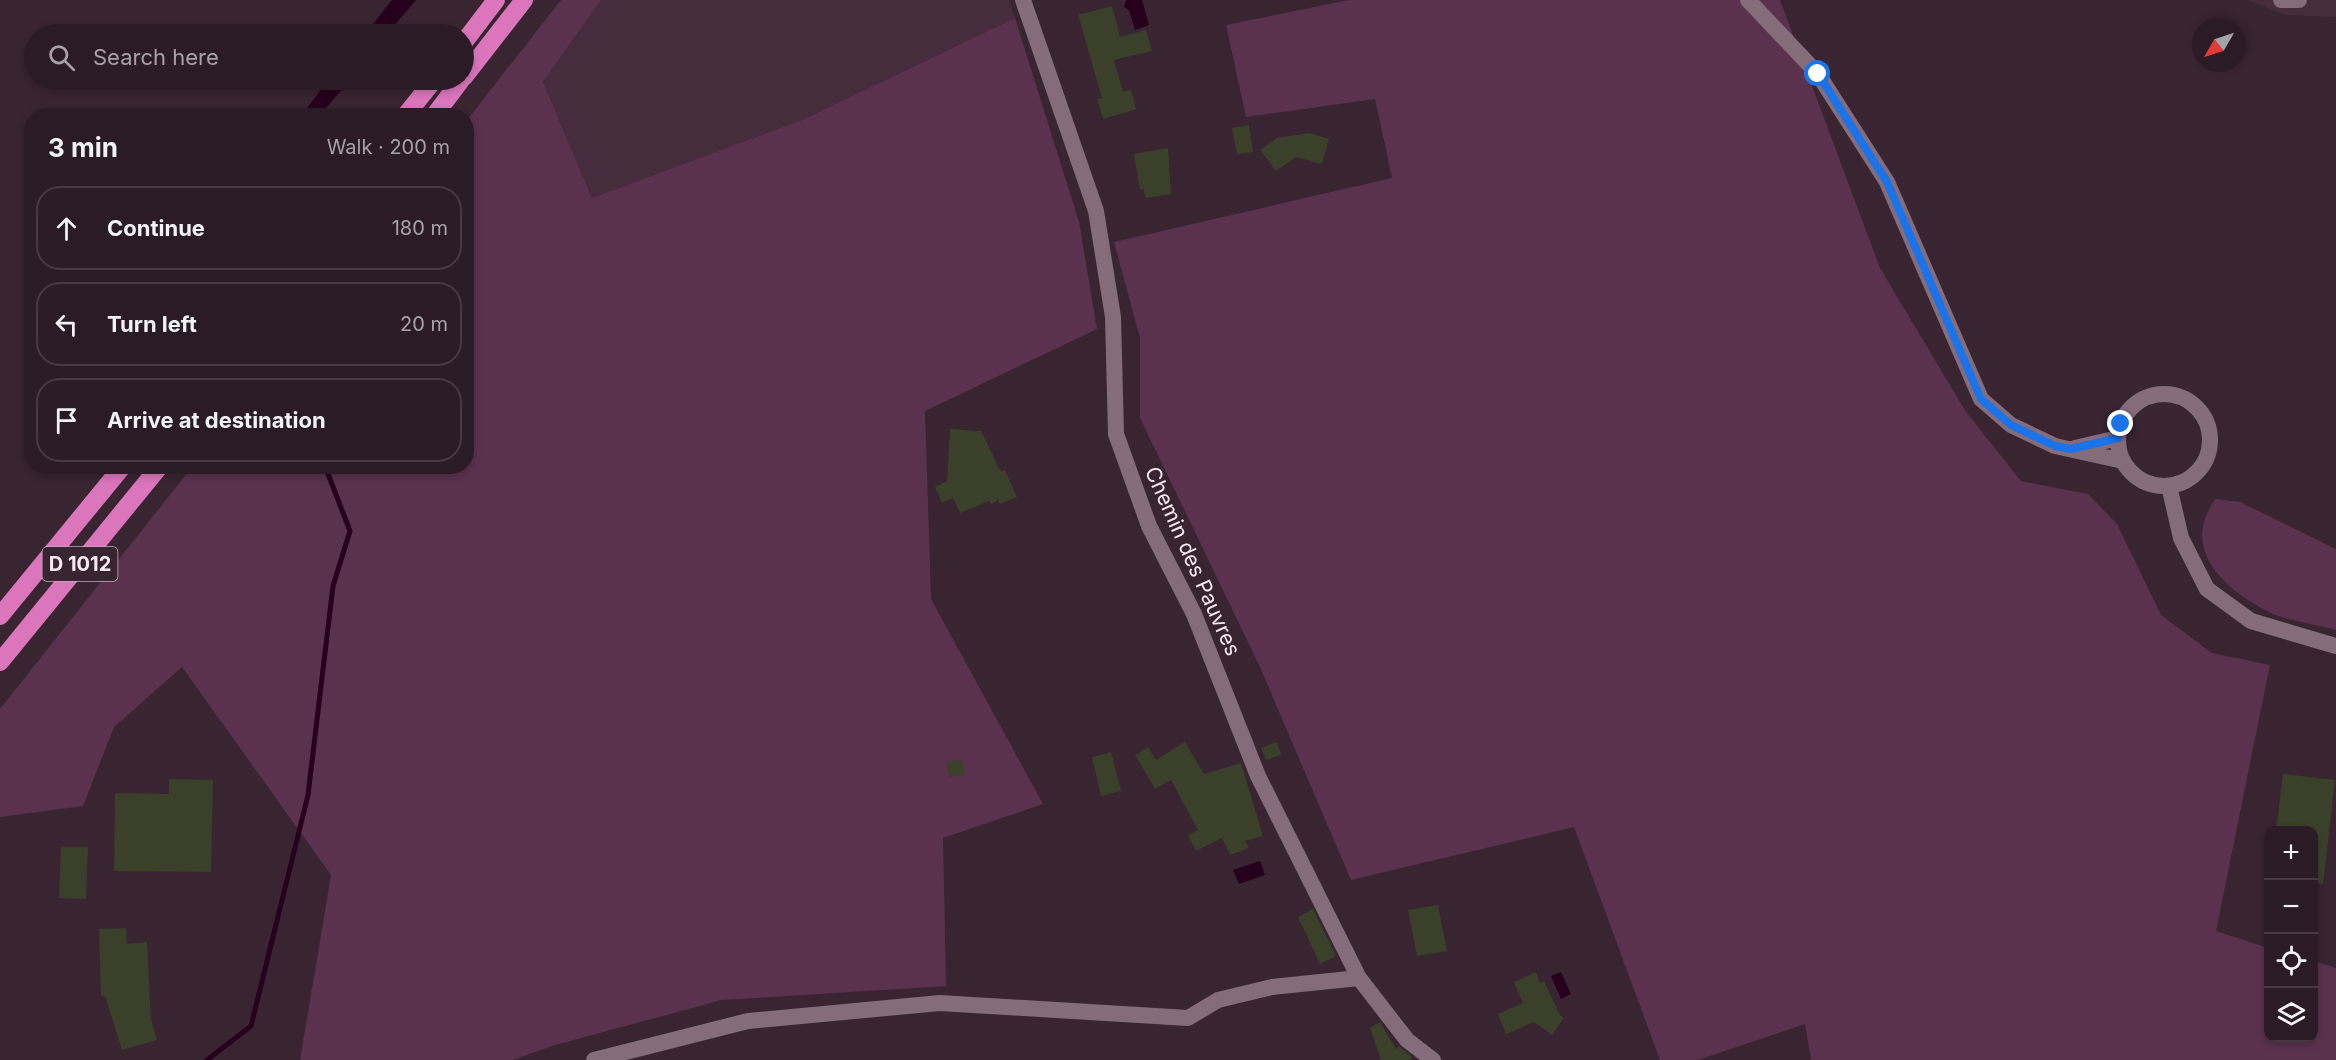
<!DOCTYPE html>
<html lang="en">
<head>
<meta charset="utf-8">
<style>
	:root { --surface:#2b1b26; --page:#33242e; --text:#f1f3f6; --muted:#a6a1a7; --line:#473943 }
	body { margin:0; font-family:Inter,sans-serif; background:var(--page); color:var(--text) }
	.controls { position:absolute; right:18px; bottom:18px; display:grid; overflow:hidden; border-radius:12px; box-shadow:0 3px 9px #0003 }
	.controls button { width:54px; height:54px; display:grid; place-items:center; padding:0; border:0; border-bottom:2px solid var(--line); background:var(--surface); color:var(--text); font:30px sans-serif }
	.compass { position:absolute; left:2192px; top:18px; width:54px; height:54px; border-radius:50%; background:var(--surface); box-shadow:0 3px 9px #0003; rotate:231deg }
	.stop { position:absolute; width:18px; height:18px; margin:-14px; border:4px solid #1a73e8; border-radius:50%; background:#fff }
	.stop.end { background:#1a73e8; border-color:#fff; box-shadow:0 2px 6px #0008 }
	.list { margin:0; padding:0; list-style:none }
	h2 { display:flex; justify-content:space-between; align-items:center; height:78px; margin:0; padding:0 24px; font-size:26px }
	h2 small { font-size:20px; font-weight:400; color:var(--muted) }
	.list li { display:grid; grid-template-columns:39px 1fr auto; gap:18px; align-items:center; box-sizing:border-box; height:84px; margin:0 12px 12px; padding:0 12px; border:2px solid var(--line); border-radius:24px }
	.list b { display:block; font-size:22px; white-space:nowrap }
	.list em { font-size:20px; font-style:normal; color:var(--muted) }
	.icon { flex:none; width:33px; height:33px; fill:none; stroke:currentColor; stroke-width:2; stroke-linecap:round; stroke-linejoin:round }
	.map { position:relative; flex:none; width:2336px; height:1060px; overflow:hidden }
	.search { position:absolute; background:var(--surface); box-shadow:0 3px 9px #0003; left:24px; top:24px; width:450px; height:66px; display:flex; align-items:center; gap:15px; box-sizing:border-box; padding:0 21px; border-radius:33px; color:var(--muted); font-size:22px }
	.panel { position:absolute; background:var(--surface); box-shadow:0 3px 9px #0003; left:24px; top:108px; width:450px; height:366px; border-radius:24px }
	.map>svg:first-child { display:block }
	.built { fill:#472c3d }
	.green { fill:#5a324d }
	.water { fill:#26001c }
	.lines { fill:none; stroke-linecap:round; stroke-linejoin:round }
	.stream { stroke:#26001c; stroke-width:5 }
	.building { fill:#3a4029 }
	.minor { stroke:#856c7b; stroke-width:16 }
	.highway { stroke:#db76bc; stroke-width:18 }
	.route { stroke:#1a73e8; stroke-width:8 }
	.labels { text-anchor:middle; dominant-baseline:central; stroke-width:4.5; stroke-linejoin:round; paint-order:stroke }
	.shield { fill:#392432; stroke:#bfafb8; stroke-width:1.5 }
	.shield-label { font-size:20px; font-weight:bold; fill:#f8eaf2 }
	.street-label { font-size:21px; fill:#f8eaf2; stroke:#392432 }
</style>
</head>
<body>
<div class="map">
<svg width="2336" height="1060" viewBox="0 0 2336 1060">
	<rect width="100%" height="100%" fill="#392432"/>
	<path class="built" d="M 601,0 L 1009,0 L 1015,18 L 802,120 L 592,198 L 543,82 Z
		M 2247,0 L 2336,0 L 2336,17 L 2286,15 Z"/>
	<path class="green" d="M 561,0 L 601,0 L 543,82 L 592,198 L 802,120 L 1015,18 L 1079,222 L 1097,329 L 925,411 L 931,599 L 1043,804 L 943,838 L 946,986 L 722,1000 L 555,1045 L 513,1060 L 300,1060 L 331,875 L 182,667 L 114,727 L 83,806 L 0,817 L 0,709 L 192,467 L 466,466 L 467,120 Z
		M 1349,0 L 1780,0 L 1880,268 L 1966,412 L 2021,481 L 2088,494 L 2117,524 L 2161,615 L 2212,653 L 2270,665 L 2216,931 L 2268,948 L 2268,1038 L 2314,1038 L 2314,961 L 2336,968 L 2336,1060 L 1811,1060 L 1805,1024 L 1698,1060 L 1660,1060 L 1574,827 L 1351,880 L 1260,667 L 1140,418 L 1140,338 L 1114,242 L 1392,178 L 1375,99 L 1246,117 L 1226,25 Z
		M 2215,499 L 2240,502 L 2336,549 L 2336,630 C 2314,624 2285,621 2265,610 C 2221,586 2181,549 2215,499 Z"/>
	<path class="water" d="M 392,0 L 416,0 L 387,34 L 365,34 Z
		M 1126,0 L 1142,0 L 1149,25 L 1135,30 L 1129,10 L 1124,7 Z
		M 328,80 L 350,80 L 320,115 L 302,115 Z
		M 1260,861 L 1265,875 L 1239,884 L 1233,870 Z
		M 1561,972 L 1571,994 L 1561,999 L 1551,976 Z"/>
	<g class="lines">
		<path class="stream" d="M 207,1060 L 251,1026 L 308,795 L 333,586 L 350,531 L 325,466"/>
	</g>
	<path class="building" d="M 1112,6 L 1120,37 L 1146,30 L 1152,51 L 1114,60 L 1123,92 L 1131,90 L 1136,109 L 1103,119 L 1097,99 L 1102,98 L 1078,15 Z
		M 1249,125 L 1253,152 L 1237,154 L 1232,128 Z
		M 1309,133 L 1329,139 L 1322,164 L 1296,157 L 1276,171 L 1260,150 L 1277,138 Z
		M 1168,148 L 1171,194 L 1145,198 L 1144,189 L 1140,190 L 1134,154 Z
		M 950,429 L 981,431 L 1001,472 L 1005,470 L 1017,497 L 1000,504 L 998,500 L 991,504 L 989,501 L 960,513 L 953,498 L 942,503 L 935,487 L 947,481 Z
		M 1185,742 L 1204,774 L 1241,763 L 1263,836 L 1245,841 L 1249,848 L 1230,855 L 1222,838 L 1196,851 L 1188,835 L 1198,830 L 1171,780 L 1155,789 L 1135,755 L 1148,747 L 1156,760 Z
		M 1277,742 L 1281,755 L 1266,760 L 1261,748 Z
		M 1111,752 L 1121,791 L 1101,796 L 1092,757 Z
		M 961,759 L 965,775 L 949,777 L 946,762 Z
		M 2283,774 L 2335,780 L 2323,884 L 2313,883 L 2313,831 L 2276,831 Z
		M 169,779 L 213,780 L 211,872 L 114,871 L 115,793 L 169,794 Z
		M 61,847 L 88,847 L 86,899 L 59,898 Z
		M 1438,905 L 1447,951 L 1417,956 L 1408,910 Z
		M 1313,909 L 1336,956 L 1320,964 L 1298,917 Z
		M 126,928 L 127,944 L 147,942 L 151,1020 L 157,1040 L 122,1050 L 105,996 L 101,996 L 99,929 Z
		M 1536,972 L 1540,983 L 1544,981 L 1560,1015 L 1564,1018 L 1552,1035 L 1534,1022 L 1506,1034 L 1498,1014 L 1523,1003 L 1514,982 Z
		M 1380,1022 L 1396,1049 L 1399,1046 L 1412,1057 L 1409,1060 L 1381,1060 L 1370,1028 Z"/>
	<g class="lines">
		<path class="minor" d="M 1023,0 L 1096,211 L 1113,317 L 1116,434 L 1149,526 L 1194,614 L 1258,776 L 1359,978 L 1407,1040 L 1433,1060
			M 1748,0 L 1818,74 L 1887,182 L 1981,399 L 2011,425 L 2055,446 L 2123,461
			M 2281,0 L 2299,0
			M2118 440a46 46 0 1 1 92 0a46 46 0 1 1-92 0Z
			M 2075,448 L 2118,438
			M 2169,486 L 2181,538 L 2207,589 L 2251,621 L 2336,646
			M 594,1060 L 748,1021 L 940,1003 L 1188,1018 L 1218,1000 L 1272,987 L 1359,978"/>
		<path class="highway" d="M 464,42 L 496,0
			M 464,77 L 524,0
			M 405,116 L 434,80
			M 434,116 L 461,80
			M 0,616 L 123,466
			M 0,662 L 160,466"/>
	</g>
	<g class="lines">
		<path class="route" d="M 1818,74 L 1887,182 L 1981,399 L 2011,425 L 2055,446 L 2071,449 L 2118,438 L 2121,424"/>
	</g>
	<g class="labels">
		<rect class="shield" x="42.5" y="547" width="75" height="34" rx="4.5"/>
		<g class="shield-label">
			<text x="80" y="564">D 1012</text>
		</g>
		<g class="street-label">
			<text transform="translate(1193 561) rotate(66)">Chemin des Pauvres</text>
		</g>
	</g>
</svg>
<div class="controls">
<button>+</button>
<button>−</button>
<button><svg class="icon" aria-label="locate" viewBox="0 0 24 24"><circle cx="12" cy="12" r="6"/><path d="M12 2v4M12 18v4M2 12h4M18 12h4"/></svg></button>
<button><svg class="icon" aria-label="layers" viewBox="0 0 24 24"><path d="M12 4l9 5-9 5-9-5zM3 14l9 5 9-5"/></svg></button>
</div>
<svg class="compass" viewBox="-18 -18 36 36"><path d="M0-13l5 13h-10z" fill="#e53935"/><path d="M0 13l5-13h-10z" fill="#a6a1a7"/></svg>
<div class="stop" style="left:1818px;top:74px"></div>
<div class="stop end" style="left:2121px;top:424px"></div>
<div class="search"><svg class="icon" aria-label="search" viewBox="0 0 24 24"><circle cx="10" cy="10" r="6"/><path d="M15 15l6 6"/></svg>Search here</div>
<section class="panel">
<h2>3 min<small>Walk · 200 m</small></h2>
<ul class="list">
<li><svg class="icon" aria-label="ahead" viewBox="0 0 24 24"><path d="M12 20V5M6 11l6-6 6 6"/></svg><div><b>Continue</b></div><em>180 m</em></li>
<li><svg class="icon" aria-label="left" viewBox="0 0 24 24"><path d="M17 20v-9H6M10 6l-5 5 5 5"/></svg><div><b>Turn left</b></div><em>20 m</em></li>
<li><svg class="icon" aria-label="arrive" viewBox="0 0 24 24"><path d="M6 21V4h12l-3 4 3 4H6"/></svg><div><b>Arrive at destination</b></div></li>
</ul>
</section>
</div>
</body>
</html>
